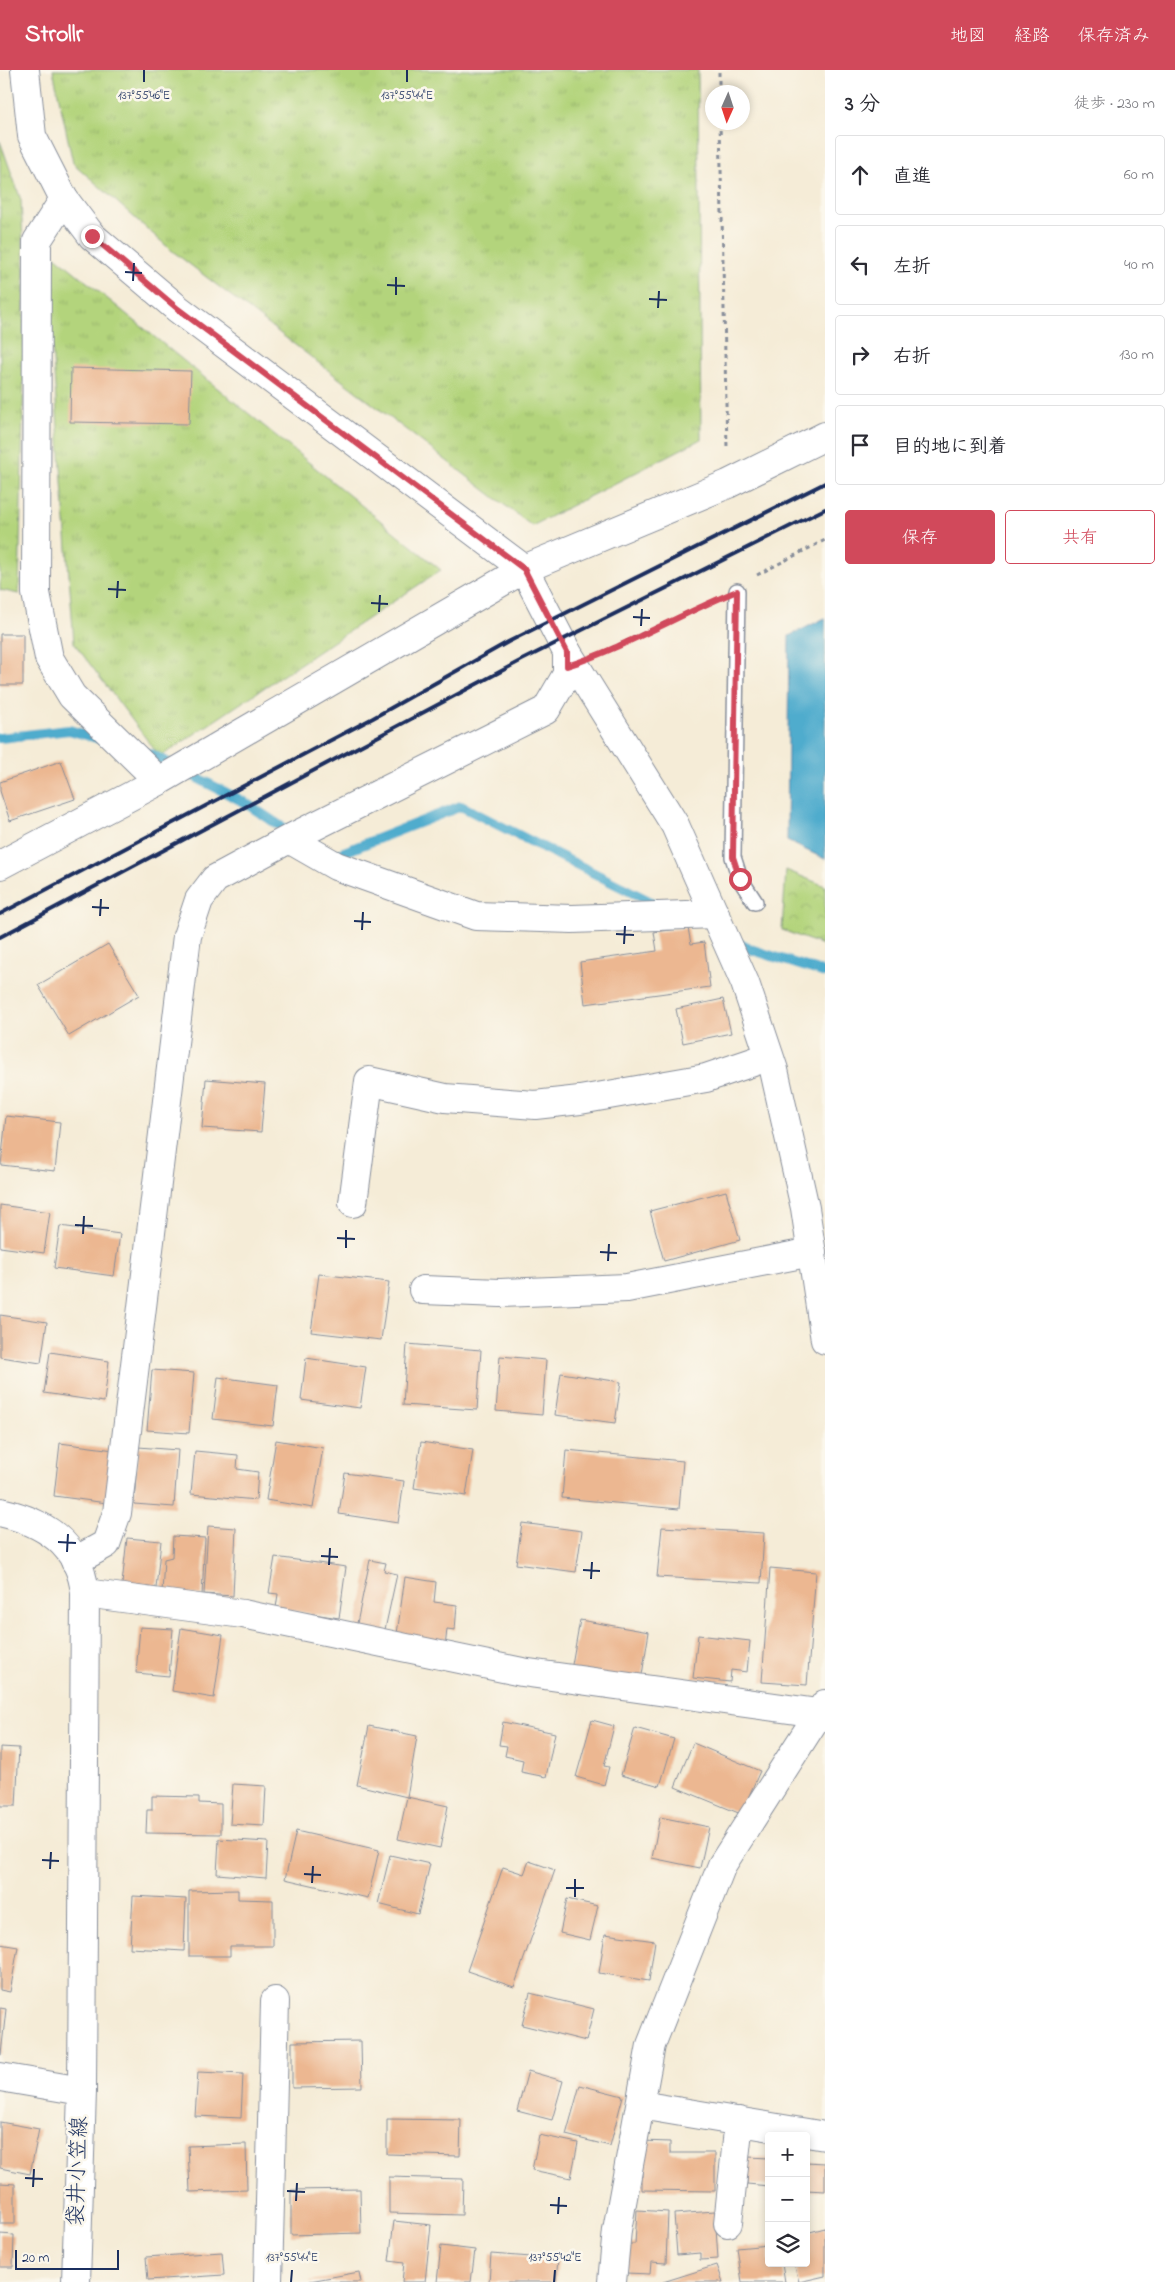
<!DOCTYPE html>
<html lang="ja">
<head>
<meta charset="utf-8">
<style>
	:root { --surface:#fff; --page:#f7f7f7; --text:#2b2b33; --muted:#7c7c81; --line:#e1e1e2; --accent:#d1495b }
	body { margin:0; font-family:"Indie Flower","Klee One",sans-serif; background:var(--page); color:var(--text) }
	.controls { position:absolute; right:15px; bottom:15px; display:grid; overflow:hidden; border-radius:5px; box-shadow:0 2px 8px #0003 }
	.controls button { width:45px; height:45px; display:grid; place-items:center; padding:0; border:0; border-bottom:1px solid var(--line); background:var(--surface); color:var(--text); font:25px sans-serif }
	.compass { position:absolute; left:705px; top:15px; width:45px; height:45px; border-radius:50%; background:var(--surface); box-shadow:0 2px 8px #0003; rotate:183deg }
	.scale { position:absolute; left:15px; bottom:12px; width:104px; box-sizing:border-box; padding-left:5px; border:2px solid #1b2f5e; border-top:0; font-size:14px; line-height:18px; white-space:nowrap; color:#1b2f5e; -webkit-text-stroke:4px #fbf7ec; paint-order:stroke }
	.stop { position:absolute; width:15px; height:15px; margin:-11px; border:4px solid #d1495b; border-radius:50%; background:#fff }
	.stop.end { background:#d1495b; border-color:#fff; box-shadow:0 1px 5px #0008 }
	.list { margin:0; padding:0; list-style:none }
	h2 { display:flex; justify-content:space-between; align-items:center; height:65px; margin:0; padding:0 20px; font-size:21px }
	h2 small { font-size:16px; font-weight:400; color:var(--muted) }
	.list li { display:grid; grid-template-columns:32px 1fr auto; gap:15px; align-items:center; box-sizing:border-box; height:80px; margin:0 10px 10px; padding:0 10px; border:1px solid var(--line); border-radius:5px }
	.list b { display:block; font-size:19px; white-space:nowrap }
	.list em { font-size:16px; font-style:normal; color:var(--muted) }
	.actions { display:flex; gap:10px; padding:15px 20px }
	.actions a { flex:1; padding:11px 0; border:1px solid var(--accent); border-radius:5px; text-align:center; font-size:18px; color:var(--accent) }
	.actions .main { background:var(--accent); color:#fff }
	.icon { flex:none; width:28px; height:28px; fill:none; stroke:currentColor; stroke-width:2; stroke-linecap:round; stroke-linejoin:round }
	.map { position:relative; flex:none; width:825px; height:2212px; overflow:hidden }
	header { display:flex; align-items:center; gap:30px; box-sizing:border-box; height:70px; padding:0 25px; background:var(--accent); color:#fff }
	header strong { font-size:24px }
	nav { display:flex; gap:28px; margin-inline-start:auto; font-size:18px }
	main { display:flex }
	aside { flex:1; background:var(--surface) }
	.map>svg:first-child { display:block }
	.grass { fill:url(#grass-tufts); stroke:#67826d }
	.park { fill:url(#park-crowns); stroke:#67826d }
	.water { fill:#4faccd; stroke:#356e96 }
	.lines { fill:none; stroke-linecap:round; stroke-linejoin:round }
	.stream { stroke:#4faccd; stroke-width:10 }
	.building { fill:#ecb791 }
	.lane-casing { stroke:#888e9a; stroke-width:18 }
	.street-casing { stroke:#888e9a; stroke-width:30 }
	.secondary-casing { stroke:#888e9a; stroke-width:30 }
	.path { stroke:#888e9a; stroke-width:3; stroke-dasharray:4 4; stroke-linecap:butt }
	.lane { stroke:#fff; stroke-width:15 }
	.street { stroke:#fff; stroke-width:28 }
	.secondary { stroke:#fff; stroke-width:28 }
	.rail { stroke:#1b2f5e; stroke-width:4 }
	.route { stroke:#d1495b; stroke-width:6 }
	.ticks { fill:none; stroke:#1b2f5e; stroke-width:2 }
	.labels { text-anchor:middle; dominant-baseline:central; stroke-width:5; stroke-linejoin:round; paint-order:stroke }
	.street-label { font-size:22px; fill:#1b2f5e; stroke:#fbf7ec }
	.ticks-label { font-size:12px; text-anchor:middle; fill:#1b2f5e; stroke:#fbf7ec; stroke-width:5; stroke-linejoin:round; paint-order:stroke }
</style>
</head>
<body>
<header>
<strong>Strollr</strong>
<nav><a>地図</a><a>経路</a><a>保存済み</a></nav>
</header>
<main>
<div class="map">
<svg width="825" height="2212" viewBox="0 0 825 2212">
	<defs>
		<pattern id="grass-tufts" width="24" height="20" patternUnits="userSpaceOnUse" patternTransform="scale(1.25)"><rect width="24" height="20" fill="#b3d47c"/><path d="M3 7l-1-3M5 7V3M7 7l1-3M15 17l-1-3M17 17v-4M19 17l1-3" fill="none" stroke="#99b66e"/></pattern>
		<pattern id="park-crowns" width="20" height="18" patternUnits="userSpaceOnUse" patternTransform="scale(1.25)"><rect width="20" height="18" fill="#b3d47c"/><path d="M2 6a3 3 0 1 1 6 0M12 15a3 3 0 1 1 6 0" fill="none" stroke="#99b66e"/></pattern>
	</defs>
	<rect width="100%" height="100%" fill="#fbf7ec"/>
	<filter id="ink" filterUnits="userSpaceOnUse"><feTurbulence type="fractalNoise" baseFrequency=".02" numOctaves="2"/><feDisplacementMap in="SourceGraphic" scale="10" xChannelSelector="R" yChannelSelector="G"/><feConvolveMatrix kernelMatrix="1 2 1 2 8 2 1 2 1" color-interpolation-filters="sRGB"/></filter>
	<filter id="wash" filterUnits="userSpaceOnUse"><feTurbulence type="fractalNoise" baseFrequency=".0096" numOctaves="4" result="noise"/><feDisplacementMap in="SourceGraphic" scale="20" xChannelSelector="R" yChannelSelector="G"/><feGaussianBlur stdDeviation="1.12" result="paint"/><feColorMatrix in="noise" values="0 0 0 0 0 0 0 0 0 0 0 0 0 0 0 0 0 1.4 0 .05"/><feComposite in="paint" operator="in"/></filter>
	<g filter="url(#wash)">
		<rect width="100%" height="100%" fill="#f5ecd7"/>
		<path class="grass" d="M 53,0 L 698,0 L 701,369 L 532,456 L 171,180 L 73,93 Z
			M 0,71 L 21,130 L 24,191 L 24,296 L 19,524 L 0,520 Z
			M 55,186 L 441,500 L 160,687 L 74,573 L 49,236 Z"/>
		<path class="park" d="M 786,800 L 825,816 L 825,876 L 782,860 Z"/>
		<path class="water" d="M 825,548 L 825,789 L 787,771 L 789,566 Z"/>
		<g class="lines">
			<path class="stream" d="M 0,668 L 69,660 L 107,671
				M 140,681 L 153,685 L 244,732 L 294,765
				M 329,788 L 461,736 L 663,838
				M 733,871 L 750,879 L 825,903"/>
		</g>
		<g id="blocks">
			<path class="building" d="M 71,298 L 191,301 L 189,354 L 70,352 Z
				M 0,564 L 23,564 L 23,615 L 0,615 Z
				M 61,691 L 75,729 L 10,751 L 0,721 L 0,712 Z
				M 688,858 L 691,874 L 704,872 L 710,917 L 585,934 L 580,892 L 657,881 L 654,862 Z
				M 108,874 L 139,925 L 69,966 L 38,915 Z
				M 723,929 L 731,963 L 683,973 L 676,939 Z
				M 206,1009 L 265,1014 L 261,1062 L 202,1058 Z
				M 6,1046 L 60,1052 L 55,1101 L 1,1095 Z
				M 726,1121 L 740,1170 L 664,1191 L 650,1141 Z
				M 0,1135 L 50,1142 L 44,1183 L 0,1177 Z
				M 60,1156 L 120,1164 L 114,1206 L 54,1198 Z
				M 319,1204 L 389,1212 L 381,1270 L 311,1262 Z
				M 0,1245 L 47,1252 L 41,1293 L 0,1287 Z
				M 407,1274 L 481,1280 L 477,1340 L 403,1335 Z
				M 50,1282 L 109,1291 L 104,1332 L 44,1323 Z
				M 500,1286 L 546,1290 L 542,1345 L 496,1341 Z
				M 306,1288 L 366,1297 L 360,1338 L 301,1330 Z
				M 152,1300 L 194,1303 L 189,1363 L 147,1360 Z
				M 561,1303 L 621,1312 L 615,1353 L 555,1345 Z
				M 218,1307 L 278,1315 L 273,1356 L 213,1349 Z
				M 276,1370 L 323,1378 L 313,1438 L 266,1430 Z
				M 421,1372 L 473,1380 L 466,1426 L 414,1418 Z
				M 60,1373 L 114,1380 L 107,1433 L 54,1426 Z
				M 138,1377 L 178,1380 L 174,1437 L 134,1434 Z
				M 566,1380 L 683,1391 L 679,1439 L 562,1428 Z
				M 195,1381 L 238,1385 L 237,1399 L 258,1402 L 256,1430 L 191,1424 Z
				M 345,1403 L 404,1411 L 398,1453 L 339,1444 Z
				M 522,1453 L 582,1461 L 576,1502 L 516,1494 Z
				M 208,1456 L 236,1458 L 233,1526 L 204,1524 Z
				M 662,1457 L 764,1463 L 761,1513 L 657,1507 Z
				M 173,1466 L 205,1468 L 202,1525 L 162,1523 L 164,1489 L 172,1487 Z
				M 127,1468 L 161,1471 L 156,1518 L 122,1514 Z
				M 275,1487 L 346,1497 L 339,1548 L 276,1538 L 278,1524 L 269,1523 Z
				M 370,1490 L 386,1493 L 384,1501 L 397,1504 L 384,1564 L 356,1558 Z
				M 770,1498 L 816,1502 L 807,1615 L 762,1612 Z
				M 405,1507 L 436,1512 L 434,1532 L 457,1535 L 455,1560 L 447,1559 L 445,1578 L 396,1571 Z
				M 580,1550 L 649,1562 L 641,1611 L 571,1600 Z
				M 140,1557 L 173,1559 L 169,1606 L 136,1603 Z
				M 181,1558 L 223,1565 L 214,1628 L 172,1621 Z
				M 698,1565 L 750,1571 L 747,1602 L 731,1600 L 730,1612 L 693,1608 Z
				M 592,1650 L 614,1656 L 604,1696 L 609,1697 L 604,1715 L 576,1707 Z
				M 503,1652 L 555,1663 L 546,1707 L 521,1702 L 523,1690 L 505,1686 L 507,1676 L 499,1675 Z
				M 369,1656 L 417,1666 L 407,1727 L 357,1715 Z
				M 635,1658 L 674,1669 L 660,1716 L 621,1705 Z
				M 693,1673 L 760,1701 L 741,1744 L 675,1717 Z
				M 0,1677 L 19,1678 L 16,1736 L 0,1736 Z
				M 233,1714 L 266,1716 L 264,1756 L 230,1754 Z
				M 152,1726 L 199,1727 L 199,1733 L 221,1734 L 221,1764 L 146,1763 L 147,1740 L 152,1740 Z
				M 407,1727 L 448,1736 L 440,1778 L 398,1769 Z
				M 660,1747 L 709,1757 L 700,1798 L 652,1788 Z
				M 296,1761 L 379,1780 L 368,1828 L 285,1809 Z
				M 219,1769 L 268,1772 L 266,1808 L 217,1804 Z
				M 390,1785 L 430,1794 L 418,1844 L 378,1834 Z
				M 529,1791 L 555,1800 L 514,1917 L 467,1901 L 503,1797 L 524,1804 Z
				M 238,1820 L 238,1829 L 273,1830 L 273,1876 L 230,1876 L 230,1886 L 189,1886 L 189,1821 Z
				M 133,1826 L 186,1829 L 184,1881 L 130,1878 Z
				M 567,1829 L 598,1836 L 590,1870 L 560,1863 Z
				M 605,1864 L 655,1871 L 649,1911 L 599,1903 Z
				M 0,1874 L 18,1877 L 10,1922 L 0,1920 Z
				M 530,1923 L 594,1939 L 586,1971 L 522,1955 Z
				M 0,1938 L 6,1939 L 1,1985 L 0,1985 Z
				M 361,1971 L 362,2017 L 292,2018 L 292,1972 Z
				M 528,2001 L 563,2011 L 552,2050 L 517,2041 Z
				M 198,2002 L 243,2004 L 241,2048 L 195,2046 Z
				M 580,2015 L 623,2026 L 610,2076 L 566,2065 Z
				M 387,2049 L 461,2050 L 460,2086 L 387,2084 Z
				M 0,2052 L 39,2059 L 30,2104 L 0,2098 Z
				M 539,2065 L 578,2073 L 571,2108 L 532,2100 Z
				M 642,2071 L 670,2072 L 670,2083 L 715,2083 L 715,2121 L 642,2120 Z
				M 246,2074 L 247,2120 L 190,2122 L 188,2076 Z
				M 748,2087 L 769,2088 L 769,2116 L 747,2114 Z
				M 806,2092 L 825,2093 L 825,2121 L 806,2120 Z
				M 389,2107 L 463,2109 L 462,2145 L 389,2143 Z
				M 0,2113 L 15,2114 L 15,2154 L 0,2154 Z
				M 360,2119 L 361,2163 L 291,2165 L 291,2120 Z
				M 637,2140 L 668,2142 L 666,2193 L 651,2192 L 650,2204 L 626,2203 L 627,2174 L 635,2174 Z
				M 715,2141 L 718,2189 L 700,2190 L 700,2183 L 677,2185 L 674,2144 Z
				M 394,2151 L 431,2155 L 425,2212 L 402,2212 L 404,2193 L 389,2191 Z
				M 825,2158 L 825,2206 L 799,2212 L 794,2193 L 806,2193 L 806,2163 Z
				M 0,2164 L 14,2165 L 13,2197 L 0,2197 Z
				M 769,2175 L 769,2193 L 782,2193 L 785,2212 L 742,2212 L 737,2178 Z
				M 441,2176 L 475,2180 L 471,2212 L 437,2212 Z
				M 222,2182 L 224,2205 L 148,2210 L 146,2187 Z
				M 491,2184 L 558,2189 L 556,2212 L 489,2212 Z
				M 717,2195 L 723,2212 L 663,2212 Z
				M 359,2202 L 361,2212 L 310,2212 L 310,2211 Z"/>
		</g>
	</g>
	<g filter="url(#ink)">
		<use href="#blocks" fill-opacity="0" stroke="#888e9a" stroke-width="1"/>
		<g class="lines">
			<defs>
				<path id="lane" d="M 737,521 L 733,787 L 740,809 L 755,832"/>
				<path id="street" d="M 64,129 L 37,171 L 36,523 L 49,588 L 72,626 L 159,711
					M 289,769 L 336,796 L 476,846 L 572,849 L 715,844
					M 0,795 L 159,711 L 524,499 L 567,582 L 567,604 L 546,640 L 289,769 L 215,809 L 199,830 L 187,866 L 117,1443 L 106,1474 L 75,1491
					M 353,1133 L 369,1011 L 445,1028 L 535,1035 L 580,1030 L 706,1008 L 768,987
					M 423,1220 L 500,1223 L 627,1218 L 812,1182
					M 85,1523 L 243,1544 L 522,1602 L 825,1644
					M 640,2035 L 825,2066
					M 728,2153 L 739,2051
					M 268,2212 L 275,1931
					M 612,2212 L 617,2160 L 651,1975 L 722,1795 L 825,1634"/>
				<path id="secondary" d="M 25,0 L 32,66 L 64,129 L 92,166 L 178,239 L 524,499 L 728,414 L 825,366
					M 567,582 L 675,755 L 745,913 L 774,1000 L 805,1138 L 825,1270
					M 0,1442 C 45,1452 80,1475 85,1523 L 82,2021 L 76,2212
					M 0,2007 L 82,2021"/>
			</defs>
			<use href="#lane" class="lane-casing"/>
			<use href="#street" class="street-casing"/>
			<use href="#secondary" class="secondary-casing"/>
			<path class="path" d="M 719,22 L 719,0
				M 720,52 L 727,379
				M 757,505 L 825,470
				M 604,582 L 711,532"/>
			<use href="#lane" class="lane"/>
			<use href="#street" class="street"/>
			<use href="#secondary" class="secondary"/>
			<path class="rail" d="M 0,844 L 373,648 L 508,572 L 825,413
				M 0,867 L 522,590 L 825,439"/>
		</g>
	</g>
	<g class="lines" filter="url(#ink)">
		<path class="route" d="M 92,166 L 178,239 L 524,499 L 567,582 L 567,596 C 626,577 680,544 737,521 L 733,787 L 740,809"/>
	</g>
	<path class="ticks" d="M 144,12 L 144,0M 407,12 L 407,0M 125,202 L 142,203M 133,211 L 134,193M 387,215 L 405,216M 396,225 L 396,207M 649,229 L 667,230M 658,238 L 659,221M 108,519 L 126,520M 117,528 L 118,511M 371,533 L 388,534M 379,542 L 380,525M 633,547 L 650,548M 641,556 L 642,539M 92,837 L 109,838M 100,846 L 101,829M 354,851 L 371,852M 362,860 L 363,842M 616,864 L 634,865M 624,874 L 625,856M 75,1155 L 93,1156M 83,1164 L 84,1146M 337,1168 L 355,1169M 346,1178 L 346,1160M 600,1182 L 617,1183M 608,1191 L 609,1174M 58,1472 L 76,1473M 67,1482 L 68,1464M 321,1486 L 338,1487M 329,1495 L 330,1478M 583,1500 L 600,1501M 591,1509 L 592,1492M 42,1790 L 59,1791M 50,1799 L 51,1782M 304,1804 L 321,1805M 312,1813 L 313,1796M 566,1818 L 584,1818M 575,1827 L 575,1809M 25,2108 L 43,2109M 33,2117 L 34,2099M 287,2121 L 305,2122M 296,2131 L 297,2113M 550,2135 L 567,2136M 558,2144 L 559,2127M 291,2212 L 292,2200M 554,2212 L 555,2200"/>
	<g class="labels">
		<g class="street-label">
			<text transform="translate(79 2101) rotate(-88)">袋井小笠線</text>
		</g>
	</g>
	<g class="ticks-label">
		<text x="144" y="29">137°55'46"E</text>
		<text x="407" y="29">137°55'44"E</text>
		<text x="292" y="2191">137°55'44"E</text>
		<text x="555" y="2191">137°55'42"E</text>
	</g>
</svg>
<div class="controls">
<button>+</button>
<button>−</button>
<button><svg class="icon" aria-label="layers" viewBox="0 0 24 24"><path d="M12 4l9 5-9 5-9-5zM3 14l9 5 9-5"/></svg></button>
</div>
<svg class="compass" viewBox="-18 -18 36 36"><path d="M0-13l5 13h-10z" fill="#e53935"/><path d="M0 13l5-13h-10z" fill="#7c7c81"/></svg>
<div class="scale">20 m</div>
<div class="stop" style="left:740px;top:809px"></div>
<div class="stop end" style="left:92px;top:166px"></div>
</div>
<aside>
<h2>3 分<small>徒歩 · 230 m</small></h2>
<ul class="list">
<li><svg class="icon" aria-label="ahead" viewBox="0 0 24 24"><path d="M12 20V5M6 11l6-6 6 6"/></svg><div><b>直進</b></div><em>60 m</em></li>
<li><svg class="icon" aria-label="left" viewBox="0 0 24 24"><path d="M17 20v-9H6M10 6l-5 5 5 5"/></svg><div><b>左折</b></div><em>40 m</em></li>
<li><svg class="icon" aria-label="right" viewBox="0 0 24 24"><path d="M7 20v-9h11M14 6l5 5-5 5"/></svg><div><b>右折</b></div><em>130 m</em></li>
<li><svg class="icon" aria-label="arrive" viewBox="0 0 24 24"><path d="M6 21V4h12l-3 4 3 4H6"/></svg><div><b>目的地に到着</b></div></li>
</ul>
<div class="actions"><a class="main">保存</a><a>共有</a></div>
</aside>
</main>
</body>
</html>
